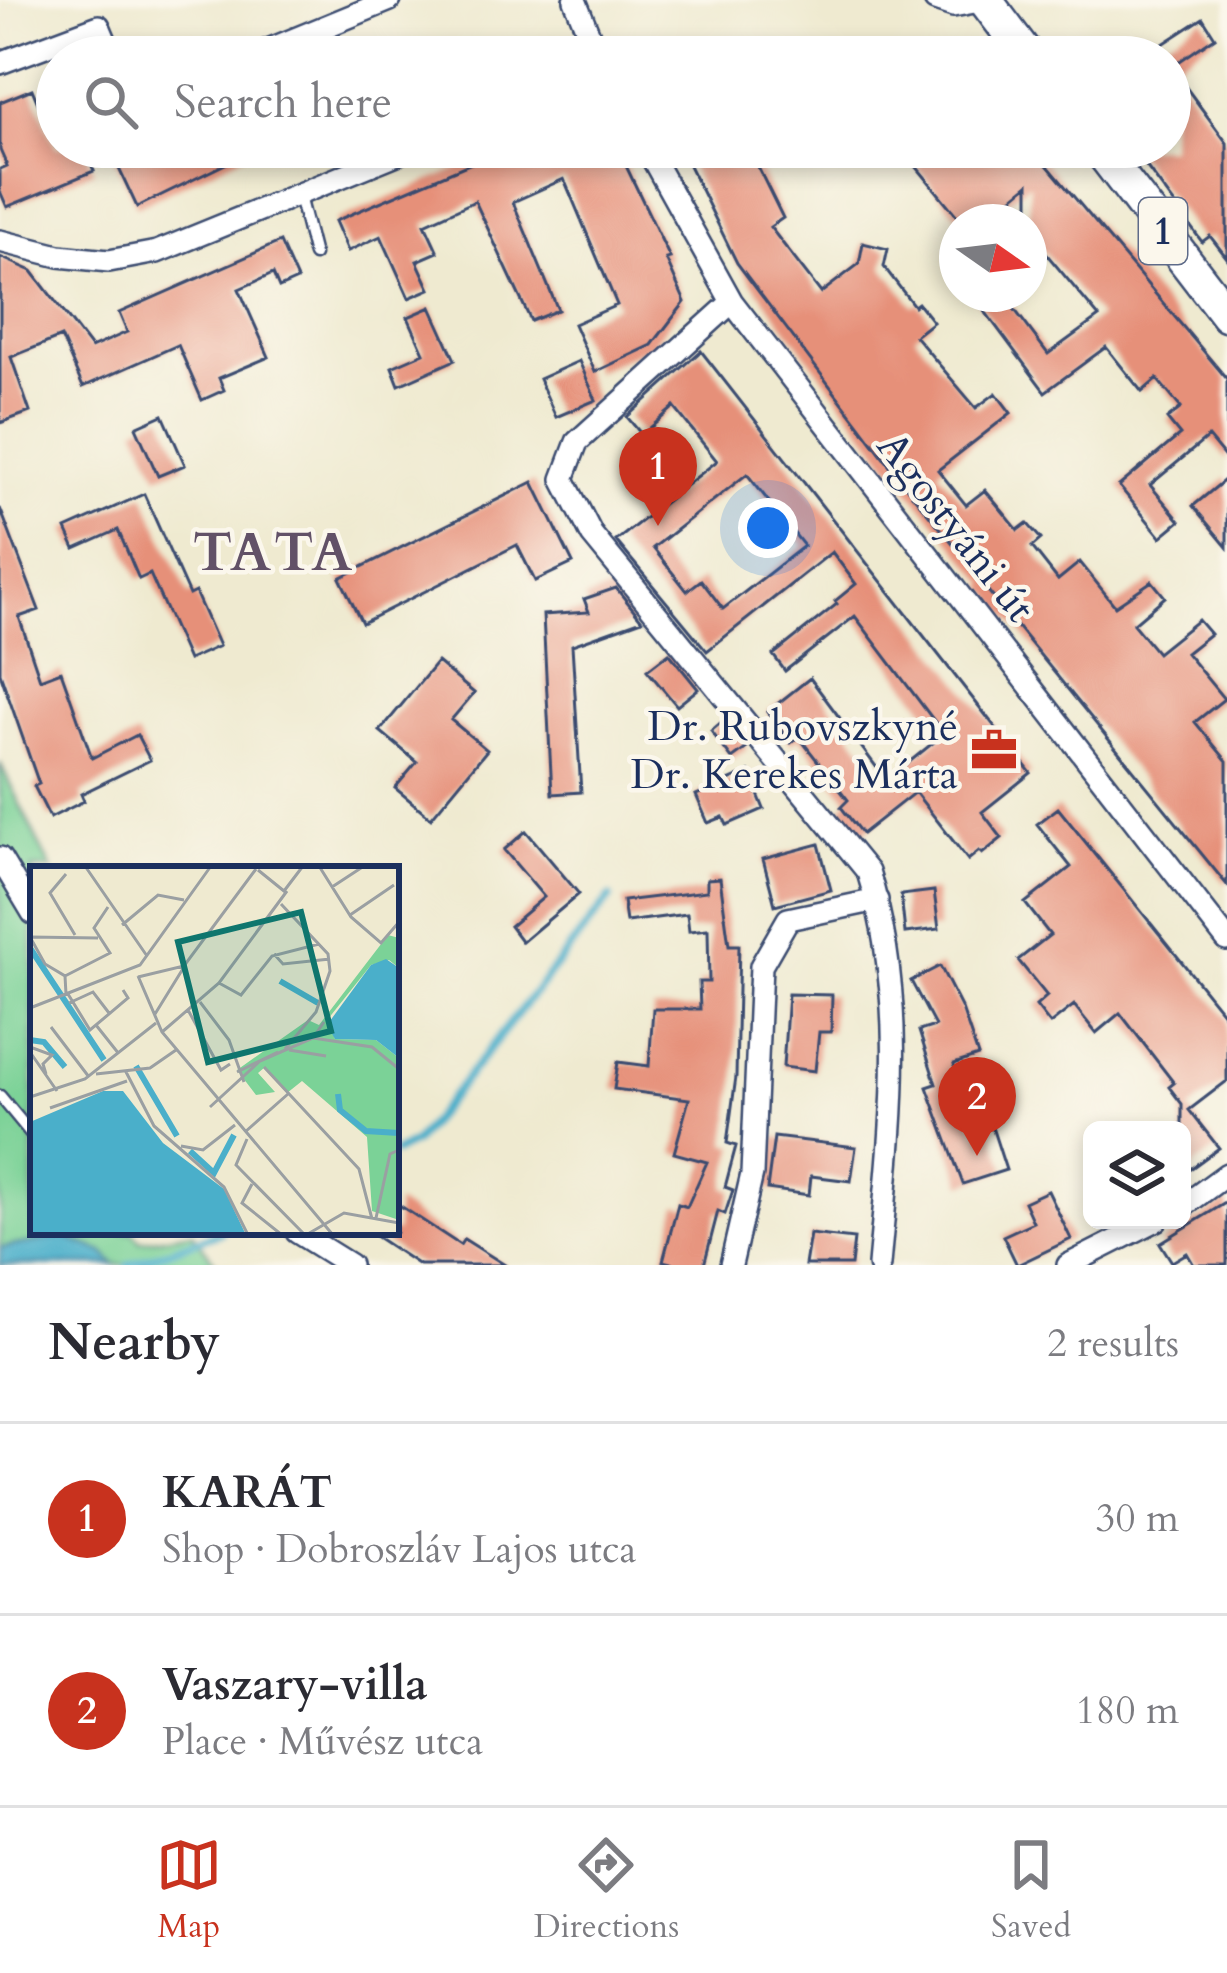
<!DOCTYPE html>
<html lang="en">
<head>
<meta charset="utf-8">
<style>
	:root { --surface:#fff; --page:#f2f2f3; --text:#2b2b33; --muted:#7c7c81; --line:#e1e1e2; --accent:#c8321e }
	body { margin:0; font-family:Cardo,serif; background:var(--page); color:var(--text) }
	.controls { position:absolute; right:36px; bottom:36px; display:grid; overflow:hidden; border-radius:18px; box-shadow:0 6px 18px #0003 }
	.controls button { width:108px; height:108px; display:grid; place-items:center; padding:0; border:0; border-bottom:3px solid var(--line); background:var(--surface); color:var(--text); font:60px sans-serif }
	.compass { position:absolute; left:939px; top:204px; width:108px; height:108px; border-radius:50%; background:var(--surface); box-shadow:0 6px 18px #0003; rotate:104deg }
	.you { position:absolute; left:768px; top:528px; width:42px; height:42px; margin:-30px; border:9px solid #fff; border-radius:50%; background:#1a73e8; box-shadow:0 0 0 18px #1a73e833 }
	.badge { display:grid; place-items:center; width:78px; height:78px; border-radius:50%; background:var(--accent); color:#fff; font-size:39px; font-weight:700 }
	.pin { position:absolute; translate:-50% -99px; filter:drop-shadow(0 3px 6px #0008) }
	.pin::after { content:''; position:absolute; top:63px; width:42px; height:36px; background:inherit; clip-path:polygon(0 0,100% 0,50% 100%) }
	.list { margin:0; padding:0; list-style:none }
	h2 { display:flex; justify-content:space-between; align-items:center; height:156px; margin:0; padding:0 48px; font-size:51px }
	h2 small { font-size:39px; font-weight:400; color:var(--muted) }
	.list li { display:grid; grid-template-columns:78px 1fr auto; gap:36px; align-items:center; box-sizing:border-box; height:192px; padding:0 48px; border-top:3px solid var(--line) }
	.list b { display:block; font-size:45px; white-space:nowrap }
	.list p { margin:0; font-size:39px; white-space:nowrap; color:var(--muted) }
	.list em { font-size:39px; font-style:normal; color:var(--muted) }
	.icon { flex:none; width:66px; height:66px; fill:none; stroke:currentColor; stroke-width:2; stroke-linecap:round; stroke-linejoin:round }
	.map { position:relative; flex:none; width:1227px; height:1265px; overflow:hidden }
	.search { position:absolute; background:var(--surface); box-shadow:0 6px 18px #0003; left:36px; right:36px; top:36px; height:132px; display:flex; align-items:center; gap:30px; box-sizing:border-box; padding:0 42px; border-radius:66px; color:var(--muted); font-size:45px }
	.sheet { height:540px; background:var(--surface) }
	nav { display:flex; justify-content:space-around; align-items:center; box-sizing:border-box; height:168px; border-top:3px solid var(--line); background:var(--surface); font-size:33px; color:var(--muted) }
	nav a { display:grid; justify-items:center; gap:6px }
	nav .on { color:var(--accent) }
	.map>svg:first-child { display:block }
	.green { fill:#7bd297; stroke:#4b807a; stroke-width:3 }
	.water { fill:#4aafca; stroke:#326f94; stroke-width:3 }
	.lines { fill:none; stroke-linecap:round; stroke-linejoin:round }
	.stream { stroke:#4aafca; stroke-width:8 }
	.building { fill:#e69079; fill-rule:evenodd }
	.service-casing { stroke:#3b4b6f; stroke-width:15 }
	.minor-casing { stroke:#3b4b6f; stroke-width:26 }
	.primary-casing { stroke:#3b4b6f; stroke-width:38 }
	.service { stroke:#fff; stroke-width:10 }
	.minor { stroke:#fff; stroke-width:21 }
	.primary { stroke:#fff; stroke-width:33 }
	.labels { text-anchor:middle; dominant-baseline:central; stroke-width:9; stroke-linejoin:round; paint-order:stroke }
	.shield { fill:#fbf7ec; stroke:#5e6b89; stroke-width:3 }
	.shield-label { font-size:39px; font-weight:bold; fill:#1b2f5e }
	.street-label { font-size:42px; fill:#1b2f5e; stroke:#fbf7ec }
	.poi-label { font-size:42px; fill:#1b2f5e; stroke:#fbf7ec; text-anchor:end }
	.district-label { font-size:54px; font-weight:bold; letter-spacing:3px; fill:#625167; stroke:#fbf7ec }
	.inset-river { fill:none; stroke:#4aafca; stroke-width:6 }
	.inset-road { fill:none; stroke:#9a9fa2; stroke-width:3 }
	.view { fill:#0f766e; fill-opacity:0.15; stroke:#0f766e; stroke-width:6 }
	.inset-edge { fill:none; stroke:#1b2f5e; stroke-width:6 }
</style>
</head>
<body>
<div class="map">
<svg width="1227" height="1265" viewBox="0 0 1227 1265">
	<rect width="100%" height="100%" fill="#fbf7ec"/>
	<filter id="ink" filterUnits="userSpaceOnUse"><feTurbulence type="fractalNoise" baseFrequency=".00833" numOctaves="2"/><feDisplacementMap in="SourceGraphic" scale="24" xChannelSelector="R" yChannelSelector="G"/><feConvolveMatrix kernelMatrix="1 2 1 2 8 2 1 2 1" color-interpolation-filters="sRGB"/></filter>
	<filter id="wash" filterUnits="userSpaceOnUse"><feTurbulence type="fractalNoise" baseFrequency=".004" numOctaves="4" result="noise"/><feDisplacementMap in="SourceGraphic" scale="48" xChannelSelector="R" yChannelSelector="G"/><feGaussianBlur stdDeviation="2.7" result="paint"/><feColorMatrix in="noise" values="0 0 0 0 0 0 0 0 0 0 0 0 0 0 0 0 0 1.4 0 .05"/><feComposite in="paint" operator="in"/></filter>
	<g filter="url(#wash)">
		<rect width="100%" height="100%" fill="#efead0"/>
		<path class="green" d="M 0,763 L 51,869 L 33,869 L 33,1232 L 133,1232 L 140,1241 L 192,1232 L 217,1265 L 115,1265 C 83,1229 42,1241 0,1248 Z"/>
		<path class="water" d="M 64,1237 L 103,1252 L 115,1265 L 0,1265 L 0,1248 Z"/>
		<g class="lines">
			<path class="stream" d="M 396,1152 L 415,1142 L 610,898
				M 129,1265 L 221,1232"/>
		</g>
		<g id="blocks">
			<path class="building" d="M 1203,18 L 1215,37 L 1171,67 L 1227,143 L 1227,258 L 1210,236 L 1202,242 L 1132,147 L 1170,147 L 1170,57 L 1143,57 Z
				M 32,89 L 56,147 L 84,147 L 94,171 L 7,207 L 0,191 L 0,169 L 7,166 L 0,150 L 0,102 Z
				M 136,147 L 260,147 L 137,207 L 114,158 Z
				M 509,147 L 617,147 L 670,258 L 666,259 L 685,302 L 652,345 L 595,372 L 574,324 L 617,305 L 564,179 L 513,202 L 558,310 L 531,321 L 475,201 L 425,224 L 438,252 L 417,261 L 430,289 L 409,298 L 381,236 L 348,251 L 335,221 Z
				M 680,147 L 748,147 L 783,218 L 770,227 L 821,293 L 859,264 L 863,243 L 888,249 L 884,267 L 914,306 L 918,303 L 933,322 L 915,336 L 976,408 L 996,393 L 1011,413 L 938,470 L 966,505 L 985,490 L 1018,530 L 1027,523 L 1041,539 L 1032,547 L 1058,580 L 1080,562 L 1115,606 L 1152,581 L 1165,597 L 1133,624 L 1157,653 L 1198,620 L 1210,634 L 1186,653 L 1224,699 L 1195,722 L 1227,761 L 1227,885 L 984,586 L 987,584 L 910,492 L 737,263 Z
				M 937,147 L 1032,147 L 1227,379 L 1227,460 L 1208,437 L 1150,485 L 1180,521 L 1161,537 L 1119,486 L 1180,435 L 1167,419 L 1181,408 L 1157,379 L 1142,392 L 1106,347 L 1045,392 L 972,294 L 1003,294 L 1048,354 L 1099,317 L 1044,251 L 1040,253 L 1029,239 L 1029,184 L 983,222 L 962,222 L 915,165 Z
				M 280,242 L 297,280 L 279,288 L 273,274 L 239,289 L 269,357 L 219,378 L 224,390 L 202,400 L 178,345 L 83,387 L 61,337 L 11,357 L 30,412 L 0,423 L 0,257 L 32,271 L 91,348 L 127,332 L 119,313 Z
				M 431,307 L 455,360 L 399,385 L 392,367 L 424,353 L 408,317 Z
				M 701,351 L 1031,773 L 982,812 L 1002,838 L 982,854 L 979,851 L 968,860 L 915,792 L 862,834 L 841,807 L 848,800 L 799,737 L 791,743 L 767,712 L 810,678 L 877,768 L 882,763 L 892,776 L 944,734 L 855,616 L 785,671 L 773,655 L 837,604 L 835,601 L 856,584 L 832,552 L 707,651 L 616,541 L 717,461 L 674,407 L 642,435 L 627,417 ZM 747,474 L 804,546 L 723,609 L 701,580 L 687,591 L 653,548 Z
				M 579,361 L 596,400 L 556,417 L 539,379 Z
				M 163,415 L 185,465 L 158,476 L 136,427 Z
				M 1227,478 L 1227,547 L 1193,506 Z
				M 533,482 L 573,563 L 535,581 L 517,545 L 362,623 L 340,578 Z
				M 144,494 L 189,595 L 195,592 L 219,646 L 188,660 L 150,574 L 139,579 L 118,530 L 75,549 L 66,529 Z
				M 0,508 L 39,610 L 19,617 L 40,679 L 61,671 L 92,758 L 137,735 L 150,760 L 81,794 L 84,801 L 50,818 L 34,786 L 39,784 L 0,673 Z
				M 616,588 L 642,620 L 572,645 L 581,792 L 552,794 L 543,615 L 589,612 L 584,599 Z
				M 669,653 L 698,689 L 677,706 L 647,670 Z
				M 437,662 L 474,693 L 451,720 L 487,750 L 431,818 L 395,788 L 417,762 L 380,731 Z
				M 724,720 L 747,748 L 732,759 L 711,731 Z
				M 749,772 L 764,809 L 727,825 L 723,817 L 708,823 L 696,795 Z
				M 1058,808 L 1227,1018 L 1227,1081 L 1189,1110 L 1219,1148 L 1182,1175 L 1182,1104 L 1169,1087 L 1174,1083 L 1120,1013 L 1096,1033 L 1074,1005 L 1050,1024 L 1036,1006 L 1047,996 L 1018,960 L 1050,935 L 1025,903 L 1071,867 L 1037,824 Z
				M 526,831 L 579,894 L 522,942 L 510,926 L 544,897 L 504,850 Z
				M 819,844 L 831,890 L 775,905 L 763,859 Z
				M 720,878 L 729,945 L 739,945 L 736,1077 L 727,1143 L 736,1146 L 725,1187 L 733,1190 L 725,1214 L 718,1211 L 704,1265 L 678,1265 L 663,1261 L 678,1204 L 687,1207 L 707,1162 L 674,1153 L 689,1099 L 614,1089 L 618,1062 L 649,1066 L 653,1009 L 700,1009 L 699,982 L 709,982 L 708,929 L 689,931 L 687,914 L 626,922 L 623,901 L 707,891 L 707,879 Z
				M 934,891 L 939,929 L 905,933 L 901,895 Z
				M 940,966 L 962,1009 L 978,1056 L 954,1064 L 976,1132 L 992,1127 L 1006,1170 L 963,1184 L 927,1087 L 936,1084 L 919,1031 L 935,1026 L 911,981 Z
				M 788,994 L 832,995 L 831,1032 L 819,1032 L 815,1071 L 783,1067 Z
				M 774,1137 L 856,1147 L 851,1181 L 811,1176 L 809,1195 L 767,1189 Z
				M 1048,1191 L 1071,1239 L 1017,1265 L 1003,1236 L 1033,1222 L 1024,1202 Z
				M 1227,1202 L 1227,1265 L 1194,1265 L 1187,1253 L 1172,1262 L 1160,1243 Z
				M 396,1203 L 460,1245 L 464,1239 L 505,1265 L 419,1265 L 369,1232 L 396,1232 Z
				M 810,1234 L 854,1239 L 851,1265 L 805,1265 Z"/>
		</g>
	</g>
	<g filter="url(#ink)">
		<use href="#blocks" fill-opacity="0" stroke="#3b4b6f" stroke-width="3"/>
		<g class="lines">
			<defs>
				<path id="service" d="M 299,196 L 314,255
					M 0,1096 L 33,1136"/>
				<path id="minor" d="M 575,0 L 598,57
					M 935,0 L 953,6 L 985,0
					M 251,57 L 390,0
					M 0,63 L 99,26 L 112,57
					M 646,147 L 732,302 L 1227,940
					M 0,241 L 59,256 L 109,261 L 157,252 L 414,147
					M 732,302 L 577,442 L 563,479 L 592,535 L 868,872 C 909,1003 891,1131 879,1265
					M 0,858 L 33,913
					M 1182,1207 L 1227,1174
					M 297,1232 L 350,1265
					M 731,1265 L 752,1174 L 761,966 L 788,919 L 877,900
					M 1068,1265 L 1157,1220"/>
				<path id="primary" d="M 985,0 L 1028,57
					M 1098,147 L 1227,315"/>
			</defs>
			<use href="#service" class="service-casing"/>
			<use href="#minor" class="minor-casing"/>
			<use href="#primary" class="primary-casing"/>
			<use href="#service" class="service"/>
			<use href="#minor" class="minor"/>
			<use href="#primary" class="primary"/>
		</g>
	</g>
	<defs>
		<symbol id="office-bare" viewBox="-9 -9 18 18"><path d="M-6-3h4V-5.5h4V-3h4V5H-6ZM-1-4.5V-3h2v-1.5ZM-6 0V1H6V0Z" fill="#c8321e" stroke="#fbf7ec" stroke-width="2.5" paint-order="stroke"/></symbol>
	</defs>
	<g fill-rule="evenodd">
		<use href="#office-bare" x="961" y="717" width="66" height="66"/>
	</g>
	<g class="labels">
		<rect class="shield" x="1139" y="198" width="48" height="66" rx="9"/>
		<g class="shield-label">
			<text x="1163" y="231">1</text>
		</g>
		<g class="street-label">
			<text transform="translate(956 527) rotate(52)">Agostyáni út</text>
		</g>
		<g class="poi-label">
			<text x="958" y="726">Dr. Rubovszkyné<tspan x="958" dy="48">Dr. Kerekes Márta</tspan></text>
		</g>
		<g class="district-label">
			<text x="274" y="553">TATA</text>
		</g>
	</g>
	<g transform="translate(30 866)">
		<rect width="369" height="369" fill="#efead0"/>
		<path d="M 358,69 L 369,72 L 369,102 L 359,94 L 341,99 L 298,153 L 305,173 L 346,174 L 369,192 L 369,354 L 342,345 L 337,271 L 272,215 L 257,227 L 235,201 L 228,207 L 245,226 L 226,229 L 207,204 L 278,154 L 289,159 Z" fill="#7bd297"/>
		<path d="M 356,93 L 369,102 L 369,192 L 346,174 L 305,173 L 297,159 L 341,99 ZM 73,225 L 93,225 L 133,277 L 194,323 L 216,369 L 0,369 L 0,256 Z" fill="#4aafca"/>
		<path class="inset-river" d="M 0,82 L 74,194M 250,115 L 288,137M 0,174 L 14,176 L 35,201M 106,200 L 147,270M 308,228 L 310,244 L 336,265 L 369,267M 160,285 L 184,307 L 204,269"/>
		<path class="inset-road" d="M 55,0 L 117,90M 289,0 L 321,51 L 351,77 L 369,56M 228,4 L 254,25 L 273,0M 36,8 L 20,27 L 45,69M 302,21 L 334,0M 251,38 L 298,88 L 300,105 L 286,146 L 255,183M 320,49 L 364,19M 92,59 L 128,29 L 154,34M 0,71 L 15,98 L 35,110 L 36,128M 0,71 L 68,72M 244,88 L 253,98 L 300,93M 35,110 L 80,87 L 64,62 L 78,41M 108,110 L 132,166 L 303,369M 108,111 L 154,100 L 226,3M 189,117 L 211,129 L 242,90 L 289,78M 38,128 L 60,164 L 98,132 L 93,124M 170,136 L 199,174 L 214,216M 39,137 L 63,126 L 79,147M 0,142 L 110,99 L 181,0M 158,144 L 191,204 L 200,198M 125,148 L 154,101M 66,159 L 89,188M 21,161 L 59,211M 132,166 L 189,117 L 257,25M 283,172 L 342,181 L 369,203M 0,181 L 22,189 L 13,198 L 16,208M 259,184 L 296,190M 0,186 L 27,225M 234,201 L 329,303 L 342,353M 95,204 L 124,260 L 194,321 L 218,369M 207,206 L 248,186M 66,208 L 120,202 L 146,184M 0,231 L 55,213 L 126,157M 180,241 L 230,195 L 283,172 L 294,156M 20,242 L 97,215M 215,266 L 258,228M 217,273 L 206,299 L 275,369M 151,280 L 173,284 L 205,259M 222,318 L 212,337 L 252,369M 346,352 L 360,288 L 369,284M 276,369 L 314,347 L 369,357"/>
		<path class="view" d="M 271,46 L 301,165 L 178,196 L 148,76 Z"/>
		<rect width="369" height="369" class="inset-edge"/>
	</g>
</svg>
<div class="controls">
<button><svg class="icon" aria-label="layers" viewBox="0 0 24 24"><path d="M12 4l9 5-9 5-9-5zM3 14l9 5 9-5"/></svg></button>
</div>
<svg class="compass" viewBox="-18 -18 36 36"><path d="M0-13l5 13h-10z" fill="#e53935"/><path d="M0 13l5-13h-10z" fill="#7c7c81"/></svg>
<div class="you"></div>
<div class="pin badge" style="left:658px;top:526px">1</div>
<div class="pin badge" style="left:977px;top:1156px">2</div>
<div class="search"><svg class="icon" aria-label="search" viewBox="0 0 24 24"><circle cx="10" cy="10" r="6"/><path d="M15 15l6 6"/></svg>Search here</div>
</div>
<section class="sheet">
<h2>Nearby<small>2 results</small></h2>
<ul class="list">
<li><span class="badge">1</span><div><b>KARÁT</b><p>Shop · Dobroszláv Lajos utca</p></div><em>30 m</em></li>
<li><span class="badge">2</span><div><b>Vaszary-villa</b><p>Place · Művész utca</p></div><em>180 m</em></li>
</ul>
</section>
<nav>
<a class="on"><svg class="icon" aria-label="map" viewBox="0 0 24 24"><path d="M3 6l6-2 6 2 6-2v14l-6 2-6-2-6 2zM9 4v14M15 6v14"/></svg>Map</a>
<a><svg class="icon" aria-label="directions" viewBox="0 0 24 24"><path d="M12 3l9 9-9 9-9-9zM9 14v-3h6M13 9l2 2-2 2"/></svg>Directions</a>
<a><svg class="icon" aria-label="saved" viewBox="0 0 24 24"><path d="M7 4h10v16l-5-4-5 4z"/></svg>Saved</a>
</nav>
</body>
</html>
